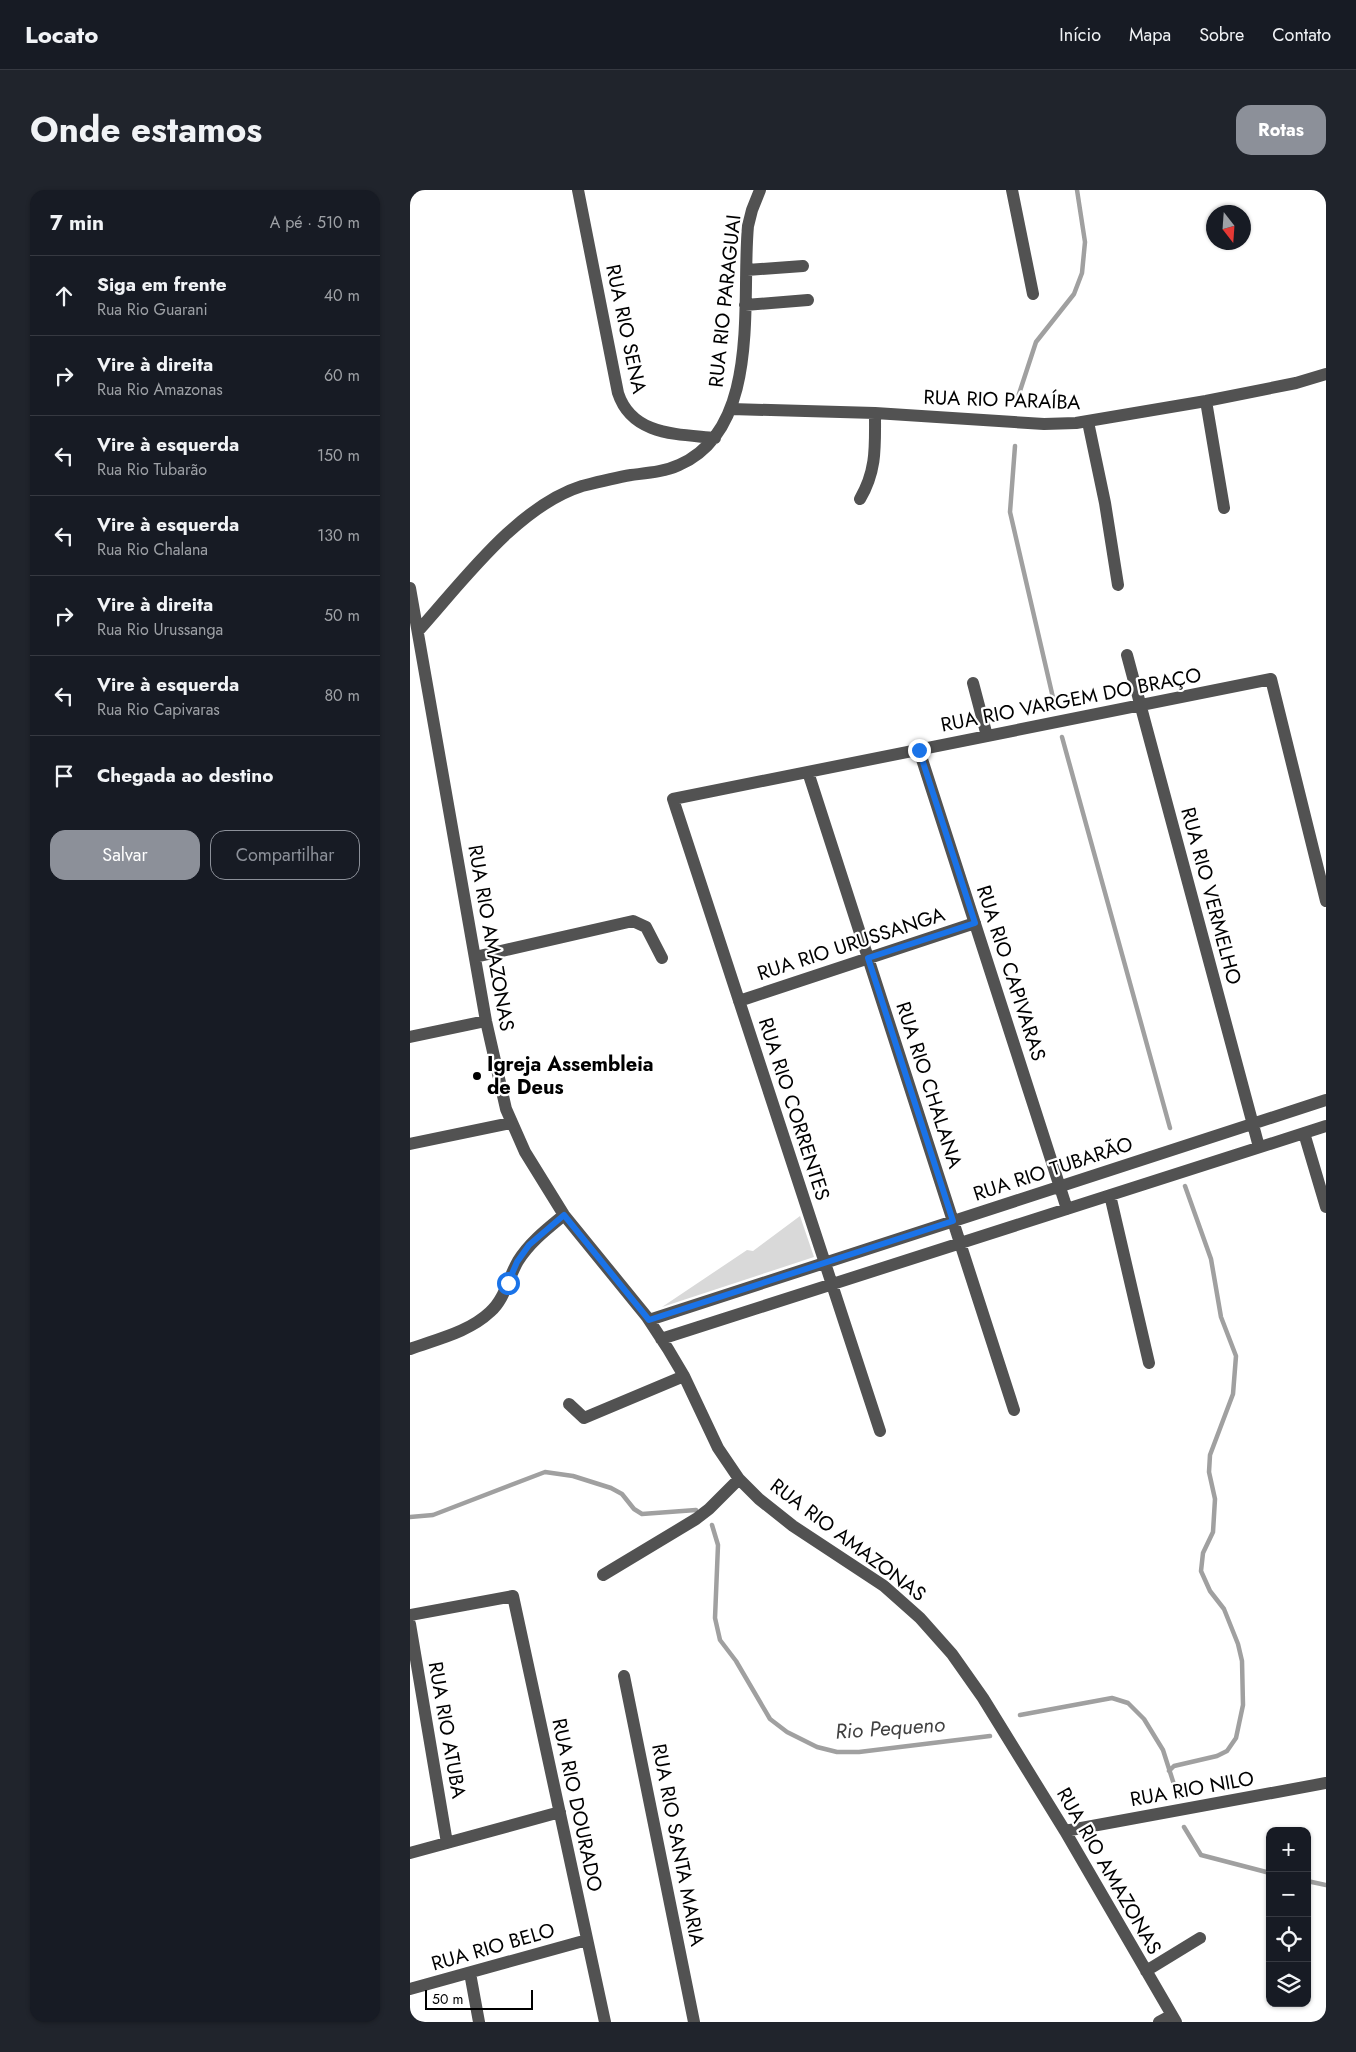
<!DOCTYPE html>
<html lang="pt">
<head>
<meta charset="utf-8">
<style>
	:root { --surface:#171b24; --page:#20242c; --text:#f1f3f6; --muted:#9ea1a6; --line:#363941; --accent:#8c9099 }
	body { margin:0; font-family:Jost,sans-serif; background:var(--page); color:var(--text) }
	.controls { position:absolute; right:15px; bottom:15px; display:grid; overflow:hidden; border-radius:10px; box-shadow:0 1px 4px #0004 }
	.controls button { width:45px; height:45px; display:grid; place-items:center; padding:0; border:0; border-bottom:1px solid var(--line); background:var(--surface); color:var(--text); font:25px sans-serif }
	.compass { position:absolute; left:796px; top:15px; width:45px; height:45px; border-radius:50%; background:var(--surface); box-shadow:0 1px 4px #0004; rotate:163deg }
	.scale { position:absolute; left:15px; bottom:12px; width:108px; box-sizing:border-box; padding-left:5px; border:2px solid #000; border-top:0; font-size:14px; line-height:18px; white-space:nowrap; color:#000; -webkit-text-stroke:4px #fff; paint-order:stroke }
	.stop { position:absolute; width:15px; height:15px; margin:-11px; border:4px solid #1a73e8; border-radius:50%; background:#fff }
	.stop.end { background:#1a73e8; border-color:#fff; box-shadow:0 1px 5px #0008 }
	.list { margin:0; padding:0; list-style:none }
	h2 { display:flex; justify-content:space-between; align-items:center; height:65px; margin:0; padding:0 20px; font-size:21px }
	h2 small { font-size:16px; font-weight:400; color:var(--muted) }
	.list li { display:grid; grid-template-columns:32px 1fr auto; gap:15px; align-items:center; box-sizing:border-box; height:80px; padding:0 20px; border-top:1px solid var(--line) }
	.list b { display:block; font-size:19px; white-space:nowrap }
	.list p { margin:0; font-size:16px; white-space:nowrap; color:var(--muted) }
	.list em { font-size:16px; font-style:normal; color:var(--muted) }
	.actions { display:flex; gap:10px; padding:15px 20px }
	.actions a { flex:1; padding:11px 0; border:1px solid var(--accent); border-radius:15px; text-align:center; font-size:18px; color:var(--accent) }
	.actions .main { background:var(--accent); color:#fff }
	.icon { flex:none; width:28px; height:28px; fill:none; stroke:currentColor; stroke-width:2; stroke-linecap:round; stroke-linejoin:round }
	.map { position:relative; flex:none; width:916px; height:1832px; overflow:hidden; border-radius:15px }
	header { display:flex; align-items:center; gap:30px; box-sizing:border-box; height:70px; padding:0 25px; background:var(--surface); border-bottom:1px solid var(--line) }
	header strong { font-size:24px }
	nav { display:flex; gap:28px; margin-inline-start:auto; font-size:18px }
	.intro { display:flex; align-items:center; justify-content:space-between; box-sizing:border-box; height:120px; padding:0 30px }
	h1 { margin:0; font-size:35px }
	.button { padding:12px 22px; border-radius:15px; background:var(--accent); color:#fff; font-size:18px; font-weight:700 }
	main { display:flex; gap:30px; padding:0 30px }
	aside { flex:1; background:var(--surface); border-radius:15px; box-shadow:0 1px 4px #0004 }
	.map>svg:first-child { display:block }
	.green { fill:#d9d9d9 }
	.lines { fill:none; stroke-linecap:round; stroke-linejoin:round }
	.stream { stroke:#a0a0a0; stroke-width:4.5 }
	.minor { stroke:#525252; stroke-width:12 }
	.route { stroke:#1a73e8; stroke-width:6 }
	.poi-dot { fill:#000; stroke:#fff; stroke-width:2 }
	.labels { text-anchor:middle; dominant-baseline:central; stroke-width:4.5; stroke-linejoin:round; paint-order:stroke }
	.street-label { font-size:20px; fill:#000; stroke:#fff }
	.poi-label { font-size:20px; font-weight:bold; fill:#000; stroke:#fff; text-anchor:start }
	.water-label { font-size:21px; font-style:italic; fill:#414141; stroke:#fff }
</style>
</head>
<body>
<header>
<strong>Locato</strong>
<nav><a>Início</a><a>Mapa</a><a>Sobre</a><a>Contato</a></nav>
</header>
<div class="intro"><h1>Onde estamos</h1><a class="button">Rotas</a></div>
<main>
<aside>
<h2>7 min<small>A pé · 510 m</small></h2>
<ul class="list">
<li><svg class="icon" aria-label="ahead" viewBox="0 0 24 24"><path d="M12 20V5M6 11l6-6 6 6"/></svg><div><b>Siga em frente</b><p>Rua Rio Guarani</p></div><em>40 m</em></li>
<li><svg class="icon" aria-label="right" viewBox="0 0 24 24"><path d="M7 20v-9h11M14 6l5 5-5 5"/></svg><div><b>Vire à direita</b><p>Rua Rio Amazonas</p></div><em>60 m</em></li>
<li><svg class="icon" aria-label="left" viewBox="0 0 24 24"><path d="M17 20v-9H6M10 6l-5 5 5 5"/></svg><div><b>Vire à esquerda</b><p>Rua Rio Tubarão</p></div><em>150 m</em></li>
<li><svg class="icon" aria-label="left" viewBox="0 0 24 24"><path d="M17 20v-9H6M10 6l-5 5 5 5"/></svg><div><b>Vire à esquerda</b><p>Rua Rio Chalana</p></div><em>130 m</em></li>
<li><svg class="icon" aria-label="right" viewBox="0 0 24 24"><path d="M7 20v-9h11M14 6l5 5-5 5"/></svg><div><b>Vire à direita</b><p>Rua Rio Urussanga</p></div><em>50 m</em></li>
<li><svg class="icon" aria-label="left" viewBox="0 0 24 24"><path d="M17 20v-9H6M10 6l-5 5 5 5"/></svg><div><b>Vire à esquerda</b><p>Rua Rio Capivaras</p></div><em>80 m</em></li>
<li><svg class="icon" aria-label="arrive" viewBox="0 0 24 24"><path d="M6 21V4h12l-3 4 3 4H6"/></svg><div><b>Chegada ao destino</b></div></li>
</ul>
<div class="actions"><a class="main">Salvar</a><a>Compartilhar</a></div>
</aside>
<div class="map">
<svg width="916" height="1832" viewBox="0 0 916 1832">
	<rect width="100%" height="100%" fill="#fff"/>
	<path class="green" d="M 390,1026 L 404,1067 L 252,1117 L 337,1060 L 343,1061 Z"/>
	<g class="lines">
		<path class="stream" d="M 607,210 L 626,152 L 664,104 L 672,83 L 675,52 L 667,0
			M 605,256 L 600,322 L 644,512
			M 652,547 L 760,938
			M 0,1327 L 23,1325 L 135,1282 L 163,1286 L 201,1298 L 212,1304 L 224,1319 L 232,1324 L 286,1320
			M 302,1335 L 308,1355 L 305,1428 L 310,1450 L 326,1471 L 360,1529 L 377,1542 L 407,1557 L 427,1562 L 449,1562 L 580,1546
			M 610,1525 L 702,1508 L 718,1513 L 734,1529 L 753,1560 L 768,1607
			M 759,1581 L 764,1576 L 807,1566 L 817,1561 L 826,1548 L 833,1515 L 832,1471 L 828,1454 L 814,1419 L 800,1401 L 791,1381 L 793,1363 L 803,1342 L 805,1309 L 799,1282 L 800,1265 L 823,1204 L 826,1166 L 811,1127 L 801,1069 L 775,996
			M 774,1637 L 791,1665 L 860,1683
			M 897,1691 L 916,1695"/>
		<path class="minor" d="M 168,0 L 208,203 C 222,246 268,244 305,248
			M 602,0 L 623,104
			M 337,80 L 393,76
			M 335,115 L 398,110
			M 796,211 L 814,318
			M 321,219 L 465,223 L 634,234 L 666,233 L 796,211 L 886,193 L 916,184
			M 678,232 L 695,313 L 708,395
			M 450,309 C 467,280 465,256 465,223
			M 0,398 L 76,831 L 96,919 L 115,962 L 154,1025 L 237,1127 L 258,1159 L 274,1186 L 308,1258 L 329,1289 L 349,1309 L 383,1336 L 474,1396 L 510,1428 L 542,1464 L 573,1508 L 655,1641 L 766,1832
			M 9,440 C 53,391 108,316 172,296 C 188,292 204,288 221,285 C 237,283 254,282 269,275 C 352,239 331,110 338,36 L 342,20 L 350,0
			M 717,465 L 849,957
			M 563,493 L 577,546
			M 509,560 L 657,1019
			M 398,582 L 604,1220
			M 65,767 L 223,731 L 236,737 L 252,768
			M 329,811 L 565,733
			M 0,847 L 76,831
			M 894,943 L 916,1017
			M 0,954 L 100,933
			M 700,1005 L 739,1173
			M 239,1130 L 916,910
			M 251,1149 L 916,936
			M 0,1159 C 27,1149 59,1142 80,1122 C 95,1109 98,1088 108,1071 C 120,1052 137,1039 154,1025
			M 159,1214 L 174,1228 L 274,1186
			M 470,1241 L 263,609 L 861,489 L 916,711
			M 193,1385 L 286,1329 L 299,1319 L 329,1289
			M 0,1425 L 103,1406 L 195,1832
			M 0,1434 L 37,1653
			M 214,1486 L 284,1832
			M 655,1641 L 916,1593
			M 0,1663 L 150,1622
			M 736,1781 L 790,1748
			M 60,1783 L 69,1832
			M 0,1799 L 177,1750
			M 749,1832 L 762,1825"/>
	</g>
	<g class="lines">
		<path class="route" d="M 98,1093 L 107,1072 L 119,1055 L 154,1025 L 239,1130 L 543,1031 L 458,768 L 565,733 L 509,560"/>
	</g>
	<circle class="poi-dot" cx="67" cy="886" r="5"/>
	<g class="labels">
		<g class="street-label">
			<text transform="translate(315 111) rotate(-84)">RUA RIO PARAGUAI</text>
			<text transform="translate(216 139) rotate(78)">RUA RIO SENA</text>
			<text transform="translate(592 210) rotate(2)">RUA RIO PARAÍBA</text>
			<text transform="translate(661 510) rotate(-11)">RUA RIO VARGEM DO BRAÇO</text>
			<text transform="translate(801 706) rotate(75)">RUA RIO VERMELHO</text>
			<text transform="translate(81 748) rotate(80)">RUA RIO AMAZONAS</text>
			<text transform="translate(441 754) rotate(-18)">RUA RIO URUSSANGA</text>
			<text transform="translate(601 783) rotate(72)">RUA RIO CAPIVARAS</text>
			<text transform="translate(519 895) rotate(72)">RUA RIO CHALANA</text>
			<text transform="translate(384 919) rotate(72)">RUA RIO CORRENTES</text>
			<text transform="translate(643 979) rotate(-18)">RUA RIO TUBARÃO</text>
			<text transform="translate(438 1350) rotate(37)">RUA RIO AMAZONAS</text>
			<text transform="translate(37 1540) rotate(80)">RUA RIO ATUBA</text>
			<text transform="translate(782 1599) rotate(-10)">RUA RIO NILO</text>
			<text transform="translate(167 1615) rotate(78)">RUA RIO DOURADO</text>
			<text transform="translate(268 1655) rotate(79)">RUA RIO SANTA MARIA</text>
			<text transform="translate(699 1681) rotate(60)">RUA RIO AMAZONAS</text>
			<text transform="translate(83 1757) rotate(-16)">RUA RIO BELO</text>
		</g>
		<g class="poi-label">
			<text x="77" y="874">Igreja Assembleia<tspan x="77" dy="23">de Deus</tspan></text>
		</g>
		<g class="water-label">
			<text transform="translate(480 1538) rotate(-4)">Rio Pequeno</text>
		</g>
	</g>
</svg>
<div class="controls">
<button>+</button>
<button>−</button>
<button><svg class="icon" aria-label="locate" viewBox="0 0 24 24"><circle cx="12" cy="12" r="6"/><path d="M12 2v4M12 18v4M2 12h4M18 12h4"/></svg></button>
<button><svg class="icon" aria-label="layers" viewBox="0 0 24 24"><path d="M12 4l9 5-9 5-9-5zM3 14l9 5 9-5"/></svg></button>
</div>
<svg class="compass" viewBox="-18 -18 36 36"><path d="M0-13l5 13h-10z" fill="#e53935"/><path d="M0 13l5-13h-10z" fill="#9ea1a6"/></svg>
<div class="scale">50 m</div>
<div class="stop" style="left:98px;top:1093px"></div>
<div class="stop end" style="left:509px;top:560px"></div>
</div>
</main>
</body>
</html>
